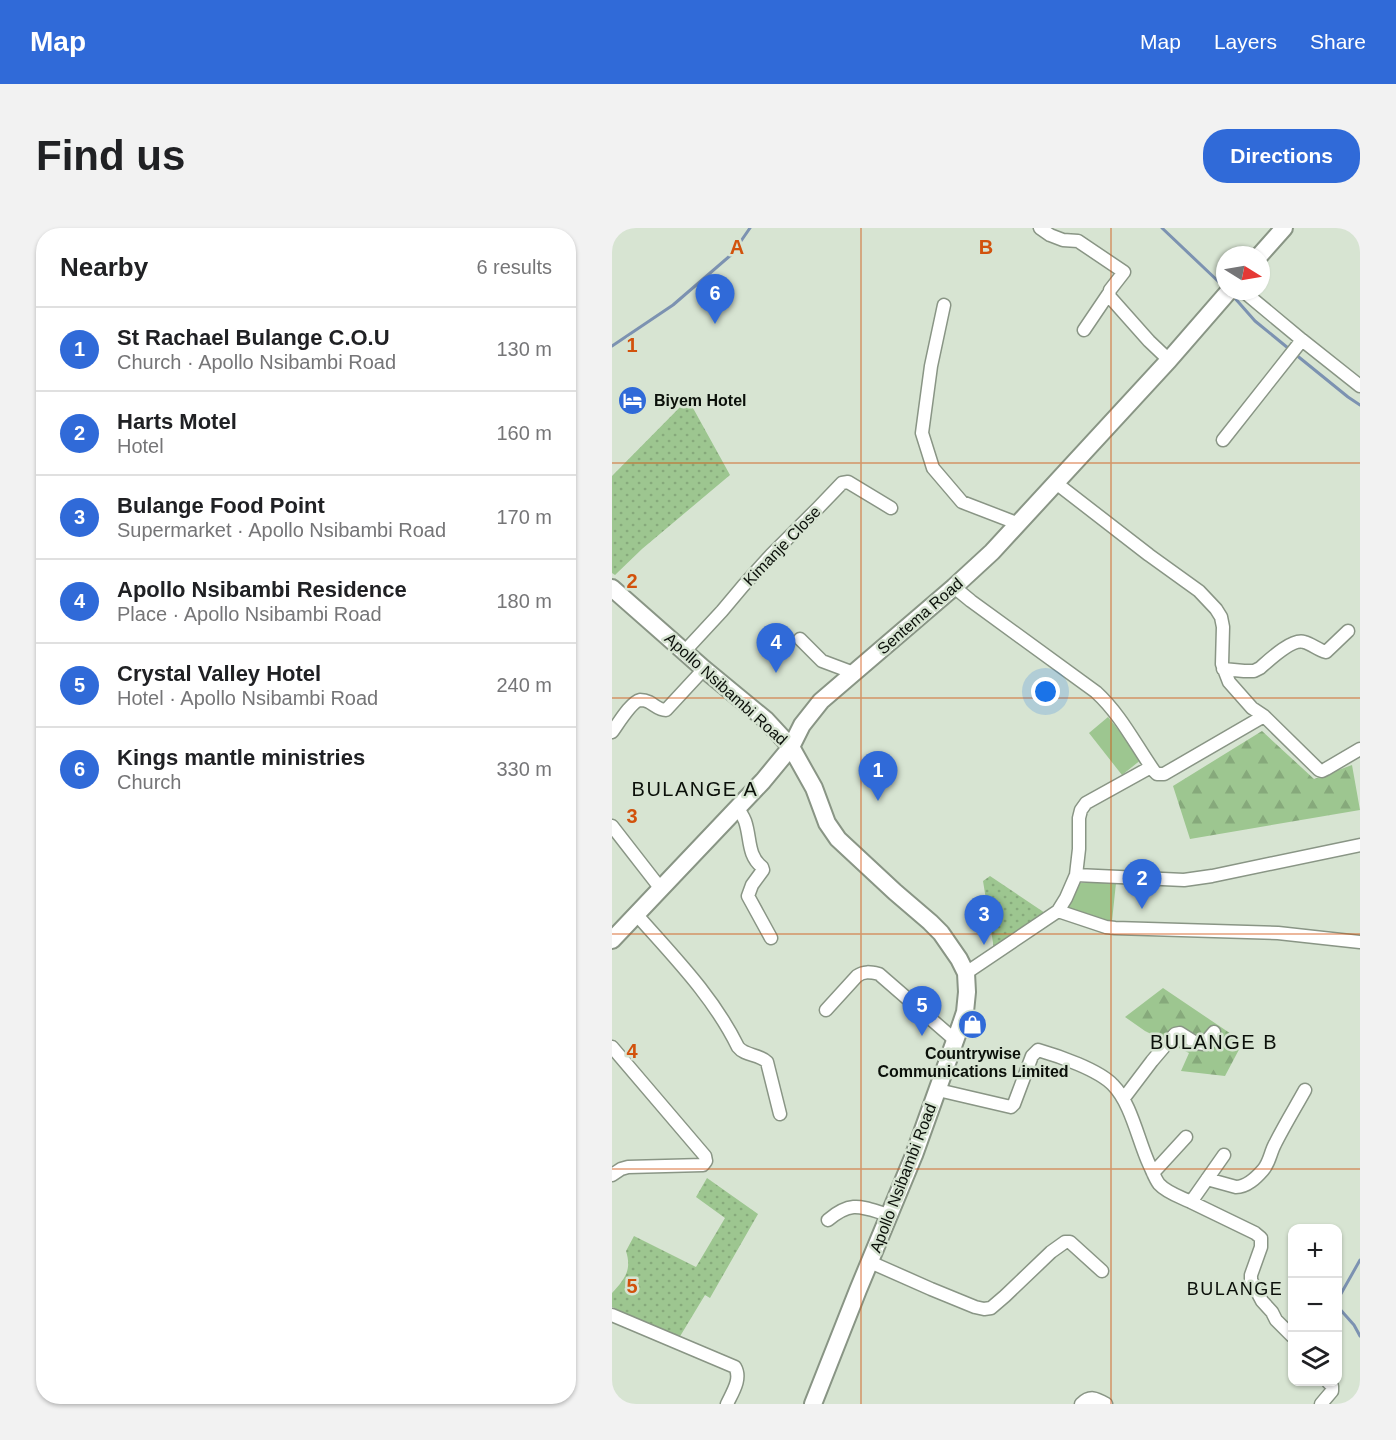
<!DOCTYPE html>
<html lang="en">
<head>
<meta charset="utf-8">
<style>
	:root { --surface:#fff; --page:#f2f2f2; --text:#202124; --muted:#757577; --line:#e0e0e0; --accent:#306ad8 }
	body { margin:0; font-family:Helvetica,sans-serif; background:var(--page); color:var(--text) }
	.controls { position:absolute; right:18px; bottom:18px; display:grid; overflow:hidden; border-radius:12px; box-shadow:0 2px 4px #0004 }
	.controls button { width:54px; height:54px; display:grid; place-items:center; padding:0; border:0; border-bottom:2px solid var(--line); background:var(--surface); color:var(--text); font:30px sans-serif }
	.compass { position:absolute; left:604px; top:18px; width:54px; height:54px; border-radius:50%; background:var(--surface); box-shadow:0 2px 4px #0004; rotate:101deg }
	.you { position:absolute; left:434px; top:464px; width:21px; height:21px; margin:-15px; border:4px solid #fff; border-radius:50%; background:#1a73e8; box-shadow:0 0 0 9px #1a73e833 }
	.badge { display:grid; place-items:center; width:39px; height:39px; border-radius:50%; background:var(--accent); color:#fff; font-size:20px; font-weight:700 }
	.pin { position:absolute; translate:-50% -50px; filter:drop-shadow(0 2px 3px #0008) }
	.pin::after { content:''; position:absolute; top:32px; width:21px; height:18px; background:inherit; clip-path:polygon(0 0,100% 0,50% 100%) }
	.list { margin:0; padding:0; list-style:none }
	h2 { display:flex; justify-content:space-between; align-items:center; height:78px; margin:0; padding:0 24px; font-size:26px }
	h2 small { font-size:20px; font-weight:400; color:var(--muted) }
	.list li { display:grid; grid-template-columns:39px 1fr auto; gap:18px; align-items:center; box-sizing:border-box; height:84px; padding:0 24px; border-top:2px solid var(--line) }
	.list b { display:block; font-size:22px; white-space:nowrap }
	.list p { margin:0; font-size:20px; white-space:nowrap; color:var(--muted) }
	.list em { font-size:20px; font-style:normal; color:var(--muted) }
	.icon { flex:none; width:33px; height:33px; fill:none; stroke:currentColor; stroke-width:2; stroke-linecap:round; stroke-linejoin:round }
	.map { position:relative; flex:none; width:748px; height:1176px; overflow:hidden; border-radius:24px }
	header { display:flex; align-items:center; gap:36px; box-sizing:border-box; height:84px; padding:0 30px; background:var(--accent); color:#fff }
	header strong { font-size:28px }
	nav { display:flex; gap:33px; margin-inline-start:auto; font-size:21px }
	.intro { display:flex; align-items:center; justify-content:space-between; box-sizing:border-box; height:144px; padding:0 36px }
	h1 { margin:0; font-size:42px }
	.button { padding:15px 27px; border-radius:24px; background:var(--accent); color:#fff; font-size:21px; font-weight:700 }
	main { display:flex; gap:36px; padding:0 36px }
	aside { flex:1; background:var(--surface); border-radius:24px; box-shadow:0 2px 4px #0004 }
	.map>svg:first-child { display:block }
	.grass { fill:url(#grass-dots) }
	.forest { fill:url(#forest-firs) }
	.green { fill:#9dc690 }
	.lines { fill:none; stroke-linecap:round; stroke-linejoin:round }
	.stream { stroke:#7c92b1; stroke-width:3 }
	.street-casing { stroke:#899585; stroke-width:15 }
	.secondary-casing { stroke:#899585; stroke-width:20 }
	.street { stroke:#fff; stroke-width:12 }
	.secondary { stroke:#fff; stroke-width:16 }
	.grid { fill:none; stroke:#d2520c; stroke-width:1.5; stroke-opacity:0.55 }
	.labels { text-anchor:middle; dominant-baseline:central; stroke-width:5; stroke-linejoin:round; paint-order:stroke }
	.poi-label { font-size:16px; font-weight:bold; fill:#0b100a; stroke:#d7e4d2; text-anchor:start }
	.street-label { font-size:16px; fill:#0b100a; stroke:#d7e4d2 }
	.neighbourhood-label { font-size:18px; letter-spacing:1.5px; fill:#0b100a; stroke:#d7e4d2 }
	.quarter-label { font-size:20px; letter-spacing:1.5px; fill:#0b100a; stroke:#d7e4d2 }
	.grid-label { font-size:20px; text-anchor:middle; font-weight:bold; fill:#d2520c; stroke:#d7e4d2; stroke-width:5; stroke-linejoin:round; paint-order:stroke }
</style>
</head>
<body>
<header>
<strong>Map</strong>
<nav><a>Map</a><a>Layers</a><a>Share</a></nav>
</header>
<div class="intro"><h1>Find us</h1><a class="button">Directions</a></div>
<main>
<aside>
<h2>Nearby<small>6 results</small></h2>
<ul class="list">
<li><span class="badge">1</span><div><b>St Rachael Bulange C.O.U</b><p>Church · Apollo Nsibambi Road</p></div><em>130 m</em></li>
<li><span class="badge">2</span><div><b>Harts Motel</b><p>Hotel</p></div><em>160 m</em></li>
<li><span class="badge">3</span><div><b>Bulange Food Point</b><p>Supermarket · Apollo Nsibambi Road</p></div><em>170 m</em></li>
<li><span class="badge">4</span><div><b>Apollo Nsibambi Residence</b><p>Place · Apollo Nsibambi Road</p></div><em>180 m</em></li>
<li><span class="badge">5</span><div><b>Crystal Valley Hotel</b><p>Hotel · Apollo Nsibambi Road</p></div><em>240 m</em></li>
<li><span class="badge">6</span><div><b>Kings mantle ministries</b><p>Church</p></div><em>330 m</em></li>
</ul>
</aside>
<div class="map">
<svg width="748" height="1176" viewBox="0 0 748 1176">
	<defs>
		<pattern id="grass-dots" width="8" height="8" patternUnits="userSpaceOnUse" patternTransform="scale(1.5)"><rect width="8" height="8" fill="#9dc690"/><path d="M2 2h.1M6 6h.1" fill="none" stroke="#86a97b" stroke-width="1.8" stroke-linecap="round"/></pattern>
		<pattern id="forest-firs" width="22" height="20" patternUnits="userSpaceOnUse" patternTransform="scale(1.5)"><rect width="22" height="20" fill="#9dc690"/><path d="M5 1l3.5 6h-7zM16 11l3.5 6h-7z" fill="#86a97b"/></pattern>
	</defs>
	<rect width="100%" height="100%" fill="#d7e4d2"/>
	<path class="grass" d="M 76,171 L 118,247 L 30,321 L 3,347 L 0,345 L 0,248 Z
		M 378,648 L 433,685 L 382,721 L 371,653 Z
		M 95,950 L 146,986 L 98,1070 L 93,1067 L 67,1110 L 0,1079 L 0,1065 C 13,1051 20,1042 14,1023 L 22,1008 L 84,1039 L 113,990 L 84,969 Z"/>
	<path class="forest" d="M 650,503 L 702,551 L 740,537 L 748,582 L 578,611 L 561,558 Z
		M 551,760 L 631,814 L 613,848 L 569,843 L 577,825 L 533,803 L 513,789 Z"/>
	<path class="green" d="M 496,489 L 530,531 L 510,547 L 477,505 Z
		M 468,655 L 504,655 L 500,693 L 488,693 L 453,683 Z"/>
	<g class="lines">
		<path class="stream" d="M 550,0 L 608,55
			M 621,68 L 643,93 L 676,120
			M 0,118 L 61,77 L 120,26 L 138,0
			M 683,126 L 736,169 L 748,177
			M 726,1071 L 748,1032
			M 726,1079 L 742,1097 L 748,1108"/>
		<defs>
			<path id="street" d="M 428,0 L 438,7 L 451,12 L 466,13 L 512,44 L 498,62 L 497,68 L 537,113 L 557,132
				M 631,63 L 690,112 L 748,158
				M 332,77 L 319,138 L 310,205 L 321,240 L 350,274 L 407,296
				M 472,102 L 497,65
				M 611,212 L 690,112
				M 444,255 L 537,327 L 587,363 L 604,381 L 609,389 L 611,399 L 610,436 L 617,454 L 640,480 L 652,488 L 707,542 L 710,543 L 714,541 L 748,521
				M 342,359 L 359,373 L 484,464 C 509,487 523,516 542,543 L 545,546 L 552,546 L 652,488
				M 188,411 L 210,433 L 242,445
				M 72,424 L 110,383 L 131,358 L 159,327 L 206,280 L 230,255 L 236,254 L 279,280
				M 611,441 L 632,443 L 642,443 L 648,440 C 656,433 680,410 692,414 C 700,416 706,422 714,424 L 736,403
				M 0,504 C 6,496 19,474 28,472 C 31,472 35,473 37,474 C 44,478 47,482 54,482 L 92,441
				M 126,580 C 128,584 131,588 133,593 C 139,610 135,627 150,639 L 151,642 L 140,657 L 136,668 L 159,710
				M 0,598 L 49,661
				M 464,647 L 572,652 L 600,648 L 748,617
				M 446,683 L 494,699 L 503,700 L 666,705 L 748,714
				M 24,686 C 61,728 101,768 126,819 C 133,828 147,826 155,834 L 168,886
				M 354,745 L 446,683 L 454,670 L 464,647 L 467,621 L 467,590 L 469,582 L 474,575 L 539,539
				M 214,782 L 245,748 C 252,743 258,744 267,746 L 343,812
				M 0,819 L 93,928 L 94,933 L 91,937 L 16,939 L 9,941 L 0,947
				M 326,862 L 399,879 L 402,876 L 420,828 L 426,822 C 447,828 487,842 501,857 C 519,875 526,912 537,936 C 540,942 543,951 547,956 C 555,965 569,969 579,974 L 612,927
				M 512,870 L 540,833 L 563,806 L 568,805 L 584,815 L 592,816 L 602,804
				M 541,945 L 574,909
				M 595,951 L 624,959 C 635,959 644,950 651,942 C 658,934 658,925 663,916 C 672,898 683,880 693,862
				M 579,974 L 643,1005 L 649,1010 L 649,1019 L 639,1047 L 639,1052 L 650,1073 L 660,1084 L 664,1092 L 680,1108
				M 216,992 C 240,972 249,979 277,987
				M 258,1034 L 319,1061 L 363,1079 L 372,1081 L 379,1080 L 393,1068 L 439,1024 L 453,1014 L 458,1014 L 490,1043
				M 0,1087 L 123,1139 C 130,1151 120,1165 115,1176
				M 469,1176 C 478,1167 484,1170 494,1176
				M 709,1176 L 720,1163 L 720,1158 L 716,1154"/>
			<path id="secondary" d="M 648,27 L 672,0
				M 0,360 L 92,441 L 154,492 L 179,519 L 202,560 L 215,595 L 226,611 L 283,664 L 318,694 L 329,705 L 347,731 L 354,745 L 355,764 L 353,784 L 349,796 L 302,927 L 246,1062 L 201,1176
				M 0,712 L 151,553 L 179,519 L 190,497 L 209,473 L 342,359 L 380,324 L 557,132 L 617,63"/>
		</defs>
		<use href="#street" class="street-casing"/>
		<use href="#secondary" class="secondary-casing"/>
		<use href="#street" class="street"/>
		<use href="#secondary" class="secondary"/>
	</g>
	<path class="grid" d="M 249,0 L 249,1176M 499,0 L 499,1176M 0,235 L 748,235M 0,470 L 748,470M 0,706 L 748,706M 0,941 L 748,941"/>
	<defs>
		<symbol id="hotel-disc" viewBox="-11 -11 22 22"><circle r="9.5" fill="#306ad8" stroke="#d7e4d2"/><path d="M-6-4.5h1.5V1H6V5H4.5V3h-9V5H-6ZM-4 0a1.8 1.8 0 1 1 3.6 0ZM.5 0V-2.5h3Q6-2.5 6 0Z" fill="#fff"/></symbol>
		<symbol id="shop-disc" viewBox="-11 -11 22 22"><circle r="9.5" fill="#306ad8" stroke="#d7e4d2"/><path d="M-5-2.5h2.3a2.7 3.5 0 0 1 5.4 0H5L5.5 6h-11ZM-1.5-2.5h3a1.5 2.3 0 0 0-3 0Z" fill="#fff"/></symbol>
	</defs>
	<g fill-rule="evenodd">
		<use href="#hotel-disc" x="4" y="156" width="33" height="33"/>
		<use href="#shop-disc" x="344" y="780" width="33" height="33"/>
	</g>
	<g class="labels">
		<g class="poi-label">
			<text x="42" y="172">Biyem Hotel</text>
			<text x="361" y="825" text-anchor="middle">Countrywise<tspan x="361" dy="18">Communications Limited</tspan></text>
		</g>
		<g class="street-label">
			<text transform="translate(170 318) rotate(-46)">Kimanje Close</text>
			<text transform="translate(308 388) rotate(-41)">Sentema Road</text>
			<text transform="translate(114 461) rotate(42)">Apollo Nsibambi Road</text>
			<text transform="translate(291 950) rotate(-69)">Apollo Nsibambi Road</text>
		</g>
		<g class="neighbourhood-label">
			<text x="623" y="1061">BULANGE</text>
		</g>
		<g class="quarter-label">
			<text x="83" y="561">BULANGE A</text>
			<text x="602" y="814">BULANGE B</text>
		</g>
	</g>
	<g class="grid-label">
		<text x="125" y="26">A</text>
		<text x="374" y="26">B</text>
		<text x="20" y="124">1</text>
		<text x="20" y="360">2</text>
		<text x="20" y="595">3</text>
		<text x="20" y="830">4</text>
		<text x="20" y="1065">5</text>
	</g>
</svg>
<div class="controls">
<button>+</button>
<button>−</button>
<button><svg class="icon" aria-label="layers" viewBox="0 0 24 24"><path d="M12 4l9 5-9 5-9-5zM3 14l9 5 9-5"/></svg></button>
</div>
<svg class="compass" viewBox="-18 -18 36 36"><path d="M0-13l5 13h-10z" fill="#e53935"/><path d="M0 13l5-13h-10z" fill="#757577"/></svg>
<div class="you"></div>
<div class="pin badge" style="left:266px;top:573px">1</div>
<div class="pin badge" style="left:530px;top:681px">2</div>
<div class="pin badge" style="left:372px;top:717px">3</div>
<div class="pin badge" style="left:164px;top:445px">4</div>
<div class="pin badge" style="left:310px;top:808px">5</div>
<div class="pin badge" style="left:103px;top:96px">6</div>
</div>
</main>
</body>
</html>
